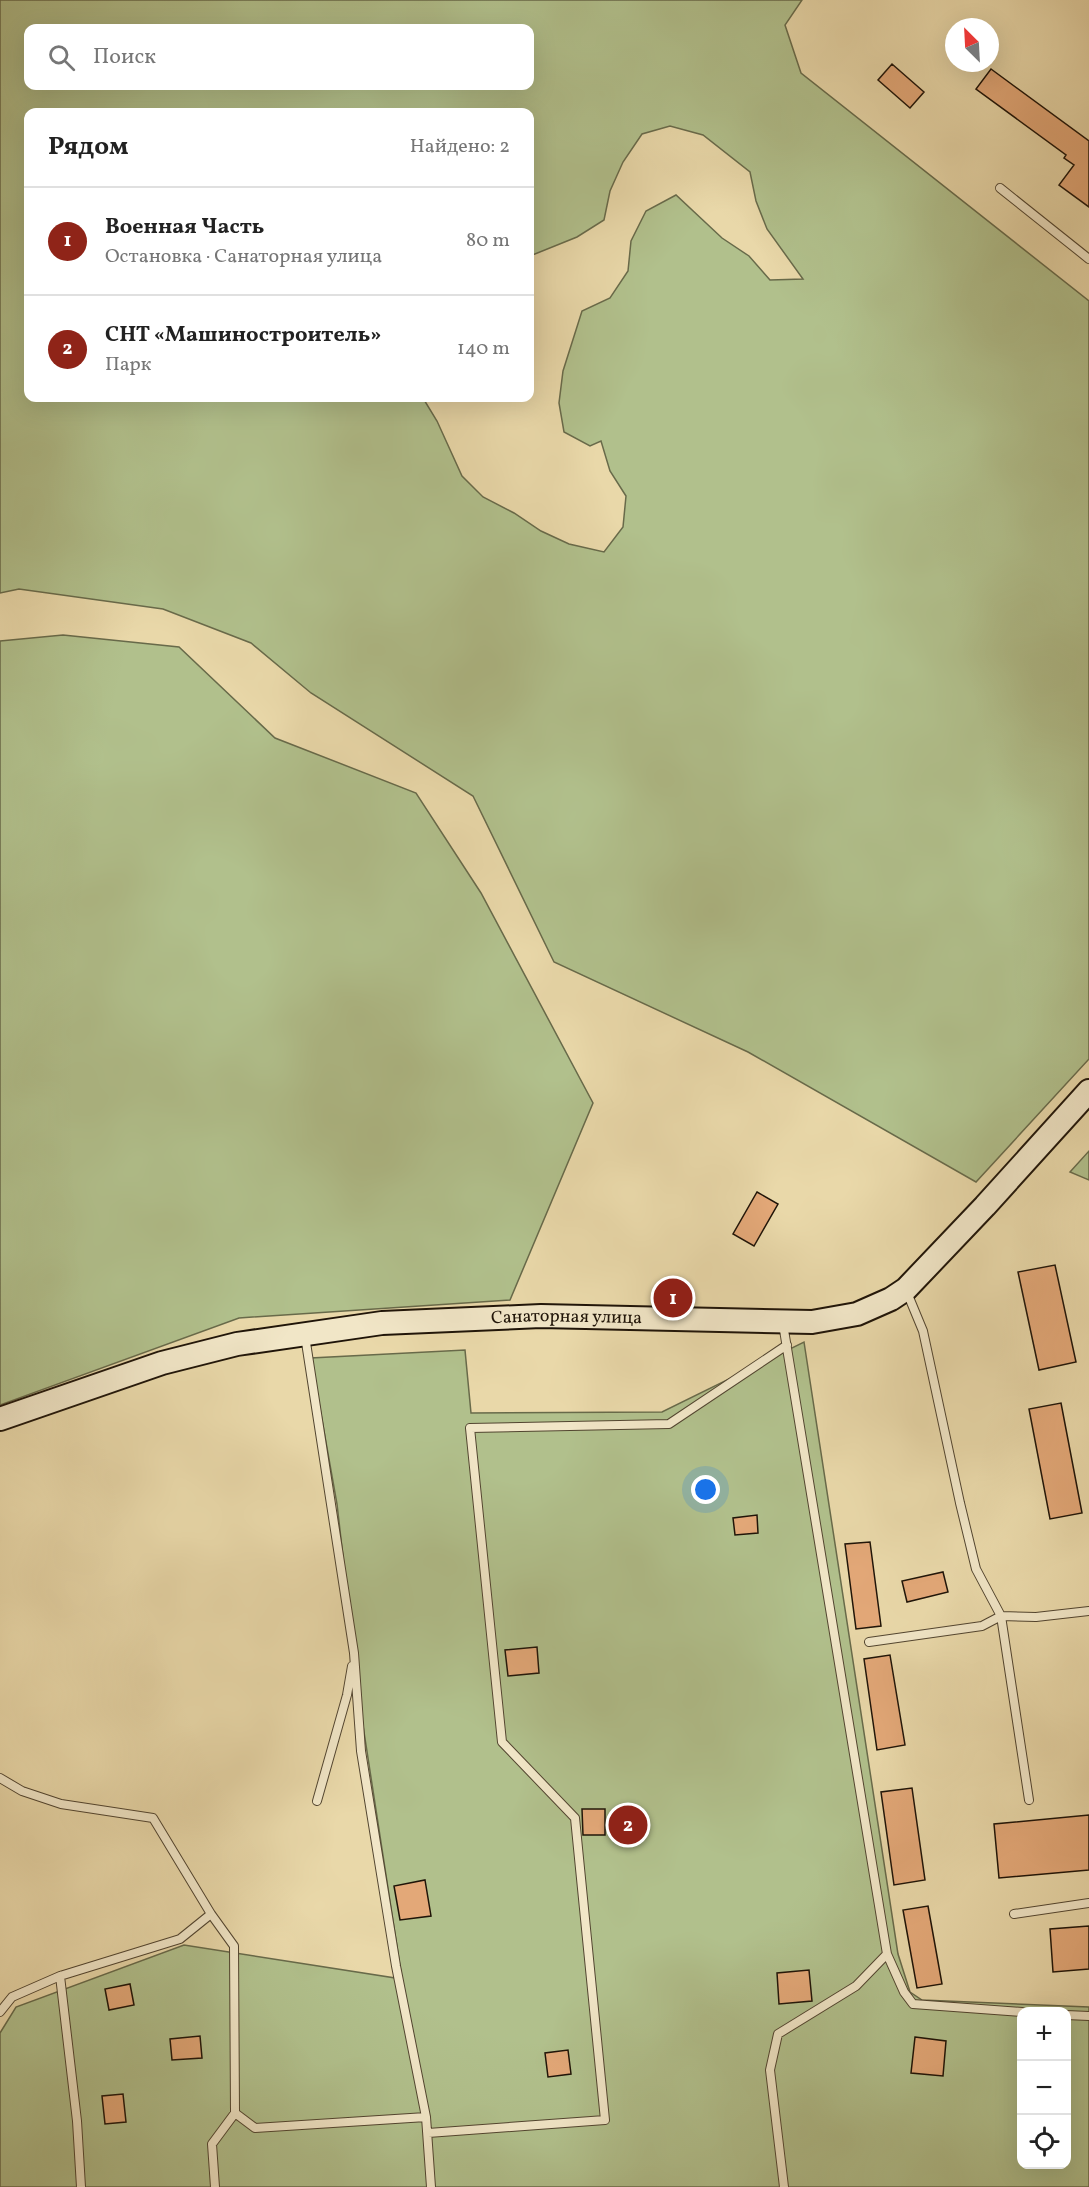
<!DOCTYPE html>
<html lang="ru">
<head>
<meta charset="utf-8">
<style>
	:root { --surface:#fff; --page:#f2f2f2; --text:#222; --muted:#767676; --line:#e0e0e0; --accent:#8f2418 }
	body { margin:0; font-family:Vollkorn,serif; background:var(--page); color:var(--text) }
	.controls { position:absolute; right:18px; bottom:18px; display:grid; overflow:hidden; border-radius:12px; box-shadow:0 6px 24px #0002 }
	.controls button { width:54px; height:54px; display:grid; place-items:center; padding:0; border:0; border-bottom:2px solid var(--line); background:var(--surface); color:var(--text); font:30px sans-serif }
	.compass { position:absolute; left:945px; top:18px; width:54px; height:54px; border-radius:50%; background:var(--surface); box-shadow:0 6px 24px #0002; rotate:336deg }
	.you { position:absolute; left:706px; top:1490px; width:21px; height:21px; margin:-15px; border:4px solid #fff; border-radius:50%; background:#1a73e8; box-shadow:0 0 0 9px #1a73e833 }
	.badge { display:grid; place-items:center; width:39px; height:39px; border-radius:50%; background:var(--accent); color:#fff; font-size:20px; font-weight:700 }
	.pin { position:absolute; translate:-50% -50%; border:3px solid #fff; box-shadow:0 2px 6px #0006 }
	.list { margin:0; padding:0; list-style:none }
	h2 { display:flex; justify-content:space-between; align-items:center; height:78px; margin:0; padding:0 24px; font-size:26px }
	h2 small { font-size:20px; font-weight:400; color:var(--muted) }
	.list li { display:grid; grid-template-columns:39px 1fr auto; gap:18px; align-items:center; box-sizing:border-box; height:108px; padding:0 24px; border-top:2px solid var(--line) }
	.list b { display:block; font-size:22px; white-space:nowrap }
	.list p { margin:0; font-size:20px; white-space:nowrap; color:var(--muted) }
	.list em { font-size:20px; font-style:normal; color:var(--muted) }
	.icon { flex:none; width:33px; height:33px; fill:none; stroke:currentColor; stroke-width:2; stroke-linecap:round; stroke-linejoin:round }
	.map { position:relative; flex:none; width:1089px; height:2187px; overflow:hidden }
	.search { position:absolute; background:var(--surface); box-shadow:0 6px 24px #0002; left:24px; top:24px; width:510px; height:66px; display:flex; align-items:center; gap:15px; box-sizing:border-box; padding:0 21px; border-radius:12px; color:var(--muted); font-size:22px }
	.panel { position:absolute; background:var(--surface); box-shadow:0 6px 24px #0002; left:24px; top:108px; width:510px; height:294px; border-radius:12px }
	.map>svg:first-child { display:block }
	.green { fill:#b1c08c; stroke:#686a4a; stroke-width:1.5; fill-rule:evenodd }
	.building { fill:#e3a878; stroke:#1f1408; stroke-width:1.5 }
	.lines { fill:none; stroke-linecap:round; stroke-linejoin:round }
	.lane-casing { stroke:#524530; stroke-width:10 }
	.secondary-casing { stroke:#1f1408; stroke-width:26 }
	.lane { stroke:#f1e6c7; stroke-width:8 }
	.secondary { stroke:#f1e6c7; stroke-width:22 }
	.labels { text-anchor:middle; dominant-baseline:central; stroke-width:5; stroke-linejoin:round; paint-order:stroke }
	.street-label { font-size:18px; fill:#1f1408; stroke:#f1e6c7 }
</style>
</head>
<body>
<div class="map">
<svg width="1089" height="2187" viewBox="0 0 1089 2187">
	<rect width="100%" height="100%" fill="#e9d8a9"/>
	<filter id="stains"><feTurbulence type="fractalNoise" baseFrequency=".00333" numOctaves="4"/><feColorMatrix values="0 0 0 0 .2 0 0 0 0 .09 0 0 0 0 .02 0 0 0 .5 -.17"/></filter>
	<radialGradient id="worn" r=".72"><stop offset=".6" stop-color="#630" stop-opacity="0"/><stop offset="1" stop-color="#630" stop-opacity=".3"/></radialGradient>
	<path class="green" d="M 0,0 L 802,0 L 785,25 L 801,73 L 1089,301 L 1089,1059 L 976,1182 L 748,1052 L 554,962 L 473,796 L 311,693 L 251,643 L 163,609 L 19,589 L 0,593 ZM 530,28 L 530,86 L 28,86 L 28,28 ZM 28,112 L 530,112 L 530,256 L 577,237 L 604,220 L 610,191 L 623,162 L 642,134 L 670,126 L 703,135 L 750,172 L 756,201 L 767,229 L 803,279 L 770,280 L 749,256 L 722,238 L 676,195 L 646,211 L 631,241 L 628,271 L 610,298 L 582,311 L 563,371 L 559,403 L 564,432 L 590,446 L 601,441 L 610,471 L 626,496 L 623,527 L 604,552 L 569,544 L 541,531 L 514,513 L 483,497 L 462,476 L 437,421 L 423,398 L 28,398 Z
		M 63,635 L 179,647 L 275,738 L 416,793 L 481,893 L 593,1103 L 510,1300 L 239,1318 L 0,1405 L 0,641 Z
		M 1089,1151 L 1089,1180 L 1070,1172 Z
		M 804,1342 L 898,1954 L 910,1992 L 922,2000 L 1089,2007 L 1089,2187 L 0,2187 L 0,2033 L 16,2007 L 184,1945 L 402,1979 L 360,1706 L 337,1504 L 311,1358 L 465,1350 L 471,1413 L 662,1412 ZM 1022,2012 L 1066,2012 L 1066,2164 L 1022,2164 Z"/>
	<path class="building" d="M 892,64 L 924,92 L 910,108 L 878,80 Z
		M 991,69 L 1089,141 L 1089,207 L 1059,185 L 1074,165 L 1064,158 L 1066,155 L 976,89 Z
		M 757,1192 L 778,1204 L 754,1246 L 733,1234 Z
		M 1055,1265 L 1076,1362 L 1039,1370 L 1018,1272 Z
		M 1061,1403 L 1082,1513 L 1050,1519 L 1029,1409 Z
		M 757,1515 L 758,1533 L 735,1535 L 733,1518 Z
		M 870,1542 L 881,1626 L 856,1629 L 845,1544 Z
		M 943,1572 L 948,1592 L 907,1602 L 902,1581 Z
		M 537,1647 L 539,1673 L 508,1676 L 505,1650 Z
		M 890,1655 L 905,1745 L 877,1750 L 864,1659 Z
		M 912,1788 L 925,1880 L 894,1885 L 881,1792 Z
		M 582,1809 L 605,1809 L 605,1835 L 583,1835 Z
		M 1089,1815 L 1089,1870 L 999,1878 L 994,1824 Z
		M 425,1880 L 431,1916 L 400,1920 L 394,1886 Z
		M 928,1906 L 942,1984 L 917,1988 L 903,1910 Z
		M 1089,1926 L 1089,1969 L 1053,1972 L 1050,1929 Z
		M 809,1970 L 812,2001 L 779,2004 L 777,1973 Z
		M 130,1984 L 134,2005 L 109,2010 L 105,1989 Z
		M 200,2036 L 202,2058 L 172,2060 L 170,2039 Z
		M 915,2037 L 946,2041 L 943,2076 L 911,2073 Z
		M 568,2050 L 571,2074 L 548,2077 L 545,2053 Z
		M 123,2094 L 126,2122 L 105,2124 L 102,2096 Z"/>
	<g class="lines">
		<defs>
			<path id="lane" d="M 1000,188 L 1089,259
				M 906,1290 L 923,1331 L 960,1503 L 976,1569 L 1001,1616 L 1029,1800
				M 783,1324 L 887,1954 L 856,1986 L 778,2034 L 770,2070 L 784,2187
				M 305,1336 L 354,1653 L 361,1751 L 396,1966 L 426,2117 L 431,2187
				M 869,1642 L 982,1626 L 1001,1616 L 1036,1617 L 1089,1611
				M 0,1778 L 22,1791 L 61,1804 L 153,1818 L 211,1914 L 234,1946 L 235,2113 L 255,2128 L 426,2117
				M 317,1801 L 347,1695 L 352,1666
				M 1014,1914 L 1089,1903
				M 887,1954 L 904,1992 L 913,2004 L 1022,2012
				M 0,2012 L 12,1997 L 60,1976
				M 1066,2015 L 1089,2016
				M 428,2133 L 605,2120 L 575,1818 L 502,1742 L 470,1428 L 669,1424 L 787,1345
				M 81,2187 L 77,2121 L 60,1976 L 180,1939 L 211,1914
				M 215,2187 L 212,2144 L 235,2113"/>
			<g id="secondary">
				<path id="s1" d="M 0,1419 L 162,1363 L 237,1344 L 382,1323 L 541,1316 L 812,1322 L 857,1314 L 891,1299 L 906,1289 L 985,1206 L 1089,1091"/>
			</g>
		</defs>
		<use href="#lane" class="lane-casing"/>
		<use href="#secondary" class="secondary-casing"/>
		<use href="#lane" class="lane"/>
		<use href="#secondary" class="secondary"/>
	</g>
	<g class="labels">
		<g class="street-label">
			<text stroke="none"><textPath href="#s1" startOffset="580">Санаторная улица</textPath></text>
		</g>
	</g>
	<rect width="100%" height="100%" filter="url(#stains)"/>
	<rect width="100%" height="100%" fill="url(#worn)"/>
</svg>
<div class="controls">
<button>+</button>
<button>−</button>
<button><svg class="icon" aria-label="locate" viewBox="0 0 24 24"><circle cx="12" cy="12" r="6"/><path d="M12 2v4M12 18v4M2 12h4M18 12h4"/></svg></button>
</div>
<svg class="compass" viewBox="-18 -18 36 36"><path d="M0-13l5 13h-10z" fill="#e53935"/><path d="M0 13l5-13h-10z" fill="#767676"/></svg>
<div class="you"></div>
<div class="pin badge" style="left:673px;top:1298px">1</div>
<div class="pin badge" style="left:628px;top:1825px">2</div>
<div class="search"><svg class="icon" aria-label="search" viewBox="0 0 24 24"><circle cx="10" cy="10" r="6"/><path d="M15 15l6 6"/></svg>Поиск</div>
<section class="panel">
<h2>Рядом<small>Найдено: 2</small></h2>
<ul class="list">
<li><span class="badge">1</span><div><b>Военная Часть</b><p>Остановка · Санаторная улица</p></div><em>80 m</em></li>
<li><span class="badge">2</span><div><b>СНТ «Машиностроитель»</b><p>Парк</p></div><em>140 m</em></li>
</ul>
</section>
</div>
</body>
</html>
